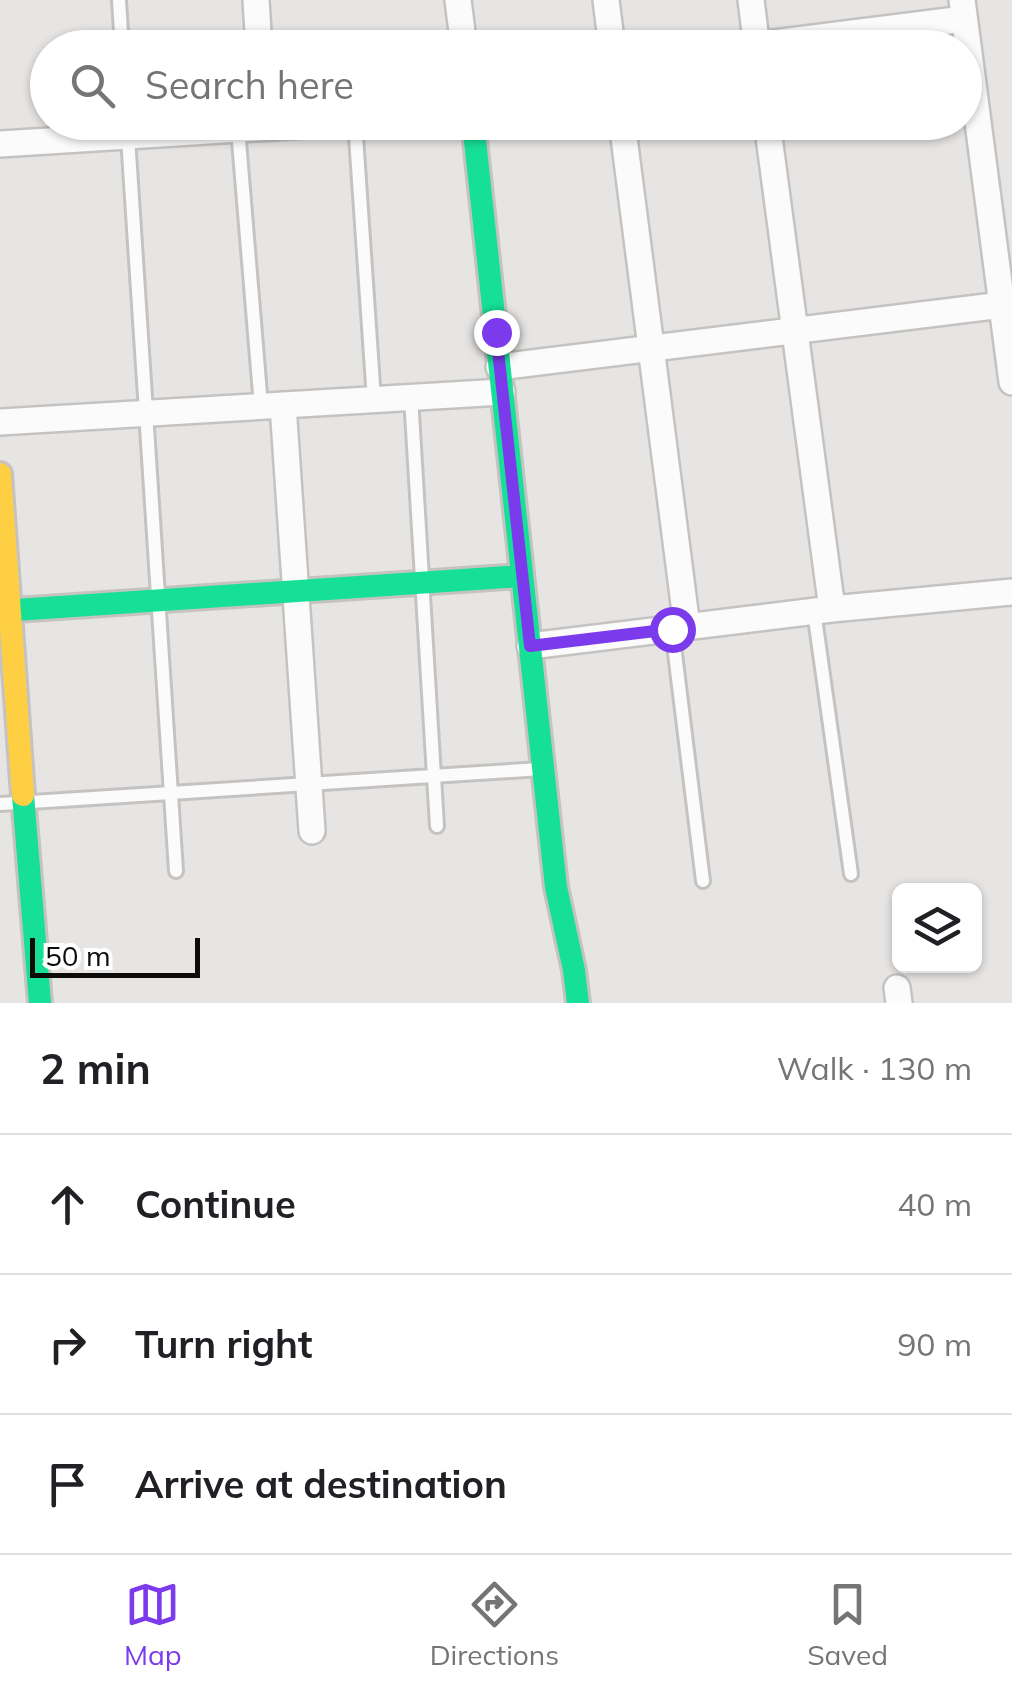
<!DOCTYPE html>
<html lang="en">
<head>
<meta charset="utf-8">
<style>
	:root { --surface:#fff; --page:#f2f2f2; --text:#202124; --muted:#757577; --line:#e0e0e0; --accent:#7c3aed }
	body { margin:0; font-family:Mulish,sans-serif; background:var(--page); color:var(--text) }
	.controls { position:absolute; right:30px; bottom:30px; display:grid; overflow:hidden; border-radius:15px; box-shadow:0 2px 8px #0004 }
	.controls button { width:90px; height:90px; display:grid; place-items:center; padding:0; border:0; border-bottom:2px solid var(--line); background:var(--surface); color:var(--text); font:50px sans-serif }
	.scale { position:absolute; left:30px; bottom:25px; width:170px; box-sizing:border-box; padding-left:10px; border:5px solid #0d0c0b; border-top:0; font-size:28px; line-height:35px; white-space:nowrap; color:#0d0c0b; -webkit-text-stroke:8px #fff; paint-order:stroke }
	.stop { position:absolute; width:30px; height:30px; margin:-22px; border:8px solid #7c3aed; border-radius:50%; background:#fff }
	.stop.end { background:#7c3aed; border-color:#fff; box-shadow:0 2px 10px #0008 }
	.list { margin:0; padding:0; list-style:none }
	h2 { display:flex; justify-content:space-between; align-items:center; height:130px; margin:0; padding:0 40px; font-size:42px }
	h2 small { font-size:32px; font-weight:400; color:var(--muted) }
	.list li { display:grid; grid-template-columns:65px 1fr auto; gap:30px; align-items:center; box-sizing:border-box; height:140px; padding:0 40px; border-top:2px solid var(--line) }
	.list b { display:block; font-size:38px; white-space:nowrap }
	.list em { font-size:32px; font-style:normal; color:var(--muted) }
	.icon { flex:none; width:55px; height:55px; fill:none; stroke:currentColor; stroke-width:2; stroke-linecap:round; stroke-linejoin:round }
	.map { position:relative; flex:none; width:1012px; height:1003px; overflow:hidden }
	.search { position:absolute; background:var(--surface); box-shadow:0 2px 8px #0004; left:30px; right:30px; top:30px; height:110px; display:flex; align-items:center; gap:25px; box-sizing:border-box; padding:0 35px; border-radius:55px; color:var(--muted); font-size:38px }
	.sheet { height:550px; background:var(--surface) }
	nav { display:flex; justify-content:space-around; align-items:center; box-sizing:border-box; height:140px; border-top:2px solid var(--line); background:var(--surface); font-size:28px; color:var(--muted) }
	nav a { display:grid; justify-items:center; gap:5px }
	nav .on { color:var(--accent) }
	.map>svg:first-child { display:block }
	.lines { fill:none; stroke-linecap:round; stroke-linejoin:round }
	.lane-casing { stroke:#c5c3c2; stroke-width:18 }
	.street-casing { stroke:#c5c3c2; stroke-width:30 }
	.fast-casing { stroke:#c5c3c2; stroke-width:28 }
	.slow-casing { stroke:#c5c3c2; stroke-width:28 }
	.lane { stroke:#fbfbfb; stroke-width:12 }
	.street { stroke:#fbfbfb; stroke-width:25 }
	.fast { stroke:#16e098; stroke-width:22 }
	.slow { stroke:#ffcf43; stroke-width:22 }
	.route { stroke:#7c3aed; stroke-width:12 }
</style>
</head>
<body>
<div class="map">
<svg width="1012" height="1003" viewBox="0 0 1012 1003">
	<rect width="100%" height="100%" fill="#e7e5e3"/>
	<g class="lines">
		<defs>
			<path id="lane" d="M 119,0 L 122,48
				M 127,122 L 176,871
				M 355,122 L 374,400
				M 238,129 L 261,406
				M 411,397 L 437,826
				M 814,611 L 851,874
				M 672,629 L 703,881
				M 0,804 L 541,769"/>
			<path id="street" d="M 256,0 L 259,48
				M 458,0 L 464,48
				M 606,0 L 612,48
				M 751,0 L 757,48
				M 962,0 L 1012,382
				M 734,48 L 964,19
				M 622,122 L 687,627
				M 767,122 L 832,609
				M 0,144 L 352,122
				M 499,367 L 1002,305
				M 283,405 L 312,831
				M 0,422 L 502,392
				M 530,646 L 832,609 L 1012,592
				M 897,988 L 899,1003"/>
			<path id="fast" d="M 473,122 L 556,887 L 574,970 L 578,1003
				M 0,611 L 522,576
				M 23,795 L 40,1003"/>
			<path id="slow" d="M 0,474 L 23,795"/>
		</defs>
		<use href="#lane" class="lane-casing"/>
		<use href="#street" class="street-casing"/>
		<use href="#fast" class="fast-casing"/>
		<use href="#slow" class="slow-casing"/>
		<use href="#lane" class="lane"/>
		<use href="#street" class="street"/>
		<use href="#fast" class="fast"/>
		<use href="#slow" class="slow"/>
	</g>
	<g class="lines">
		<path class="route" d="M 496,332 L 530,646 L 672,629"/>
	</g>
</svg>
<div class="controls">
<button><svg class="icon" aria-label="layers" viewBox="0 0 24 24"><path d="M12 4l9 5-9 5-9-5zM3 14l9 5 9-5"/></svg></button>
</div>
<div class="scale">50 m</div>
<div class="stop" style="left:672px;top:629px"></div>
<div class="stop end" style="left:496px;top:332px"></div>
<div class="search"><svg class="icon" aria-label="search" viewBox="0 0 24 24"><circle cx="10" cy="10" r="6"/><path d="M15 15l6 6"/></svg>Search here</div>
</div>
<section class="sheet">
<h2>2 min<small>Walk · 130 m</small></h2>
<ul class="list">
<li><svg class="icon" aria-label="ahead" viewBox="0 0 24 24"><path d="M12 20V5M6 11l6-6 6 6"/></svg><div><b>Continue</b></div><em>40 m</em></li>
<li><svg class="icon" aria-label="right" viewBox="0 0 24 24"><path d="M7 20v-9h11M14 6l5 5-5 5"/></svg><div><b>Turn right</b></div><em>90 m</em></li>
<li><svg class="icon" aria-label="arrive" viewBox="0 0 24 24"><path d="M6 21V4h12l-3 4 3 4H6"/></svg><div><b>Arrive at destination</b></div></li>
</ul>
</section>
<nav>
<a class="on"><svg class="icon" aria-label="map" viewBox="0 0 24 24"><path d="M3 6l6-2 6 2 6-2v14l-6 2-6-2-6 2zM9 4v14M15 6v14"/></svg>Map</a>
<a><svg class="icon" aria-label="directions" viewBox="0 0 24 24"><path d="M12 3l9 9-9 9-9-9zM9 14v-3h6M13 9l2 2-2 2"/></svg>Directions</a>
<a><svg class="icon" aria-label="saved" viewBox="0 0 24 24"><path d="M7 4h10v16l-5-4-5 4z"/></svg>Saved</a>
</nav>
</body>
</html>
